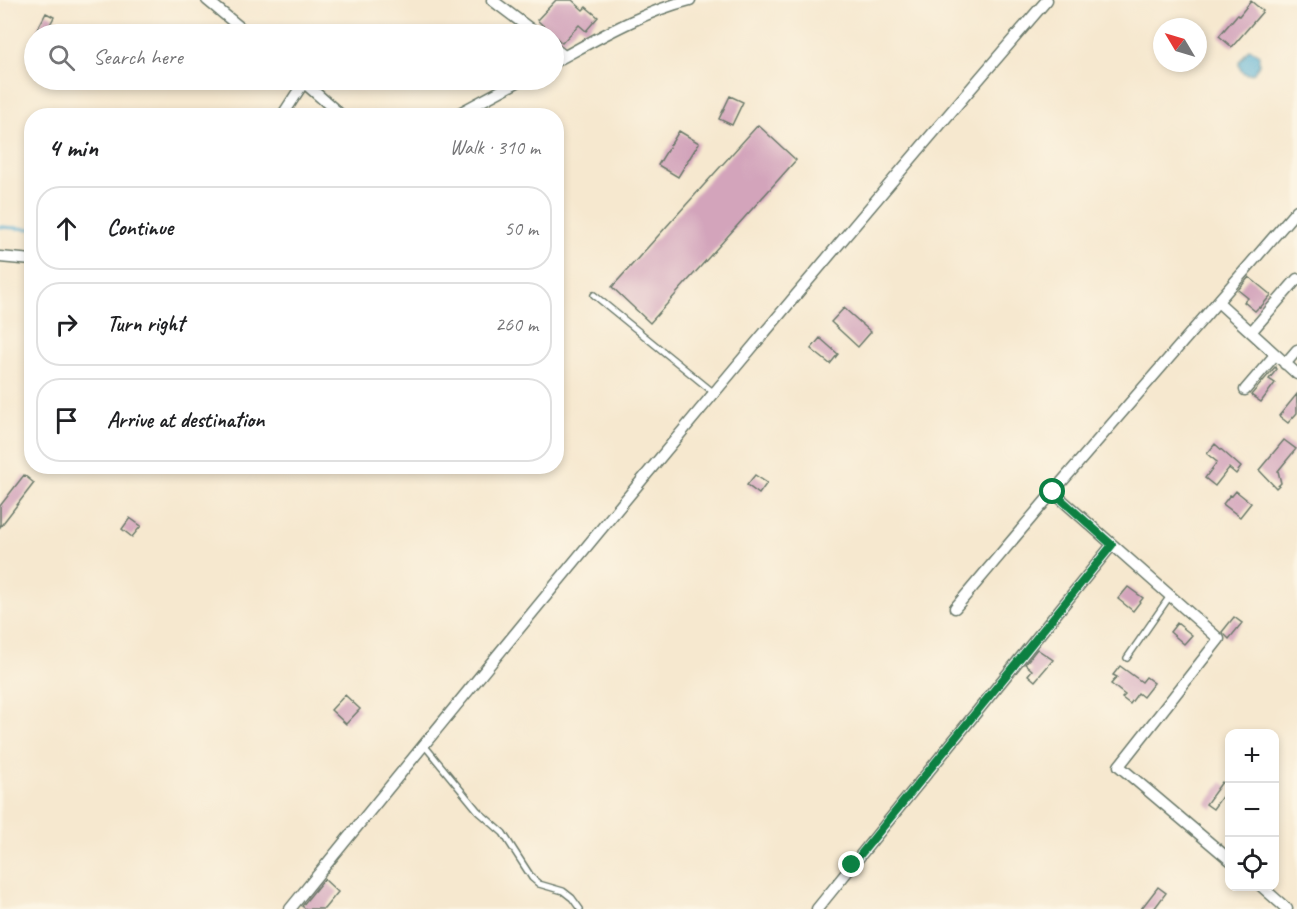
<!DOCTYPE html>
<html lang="en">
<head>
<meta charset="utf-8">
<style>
	:root { --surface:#fff; --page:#f2f2f2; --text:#202124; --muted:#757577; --line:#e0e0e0 }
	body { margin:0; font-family:Caveat,sans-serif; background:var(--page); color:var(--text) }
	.controls { position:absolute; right:18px; bottom:18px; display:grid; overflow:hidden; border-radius:12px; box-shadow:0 3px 9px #0003 }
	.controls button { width:54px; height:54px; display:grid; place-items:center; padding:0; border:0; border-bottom:2px solid var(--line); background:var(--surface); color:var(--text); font:30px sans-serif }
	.compass { position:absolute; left:1153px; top:18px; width:54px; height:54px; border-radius:50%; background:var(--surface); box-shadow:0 3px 9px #0003; rotate:308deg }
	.stop { position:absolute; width:18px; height:18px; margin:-14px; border:4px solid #0b8043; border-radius:50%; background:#fff }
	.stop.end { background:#0b8043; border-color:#fff; box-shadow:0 2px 6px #0008 }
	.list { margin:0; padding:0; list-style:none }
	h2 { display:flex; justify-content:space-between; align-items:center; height:78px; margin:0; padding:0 24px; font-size:26px }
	h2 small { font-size:20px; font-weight:400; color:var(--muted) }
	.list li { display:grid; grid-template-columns:39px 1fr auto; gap:18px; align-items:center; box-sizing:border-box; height:84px; margin:0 12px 12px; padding:0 12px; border:2px solid var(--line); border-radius:24px }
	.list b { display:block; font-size:22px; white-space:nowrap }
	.list em { font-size:20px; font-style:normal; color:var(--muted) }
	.icon { flex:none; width:33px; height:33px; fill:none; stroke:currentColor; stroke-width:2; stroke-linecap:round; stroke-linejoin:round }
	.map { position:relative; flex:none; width:1297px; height:909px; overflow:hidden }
	.search { position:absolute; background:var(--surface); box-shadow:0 3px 9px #0003; left:24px; top:24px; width:540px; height:66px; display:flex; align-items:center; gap:15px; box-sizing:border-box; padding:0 21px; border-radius:33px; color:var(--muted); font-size:22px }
	.panel { position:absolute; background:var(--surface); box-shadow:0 3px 9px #0003; left:24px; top:108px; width:540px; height:366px; border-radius:24px }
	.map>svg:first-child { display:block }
	.water { fill:#54aed2; stroke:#3a7683; stroke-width:1.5 }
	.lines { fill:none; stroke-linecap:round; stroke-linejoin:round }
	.stream { stroke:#54aed2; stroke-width:3 }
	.building { fill:#d3a4bb }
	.service-casing { stroke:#6a796a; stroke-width:8 }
	.minor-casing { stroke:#6a796a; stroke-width:13 }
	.service { stroke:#fff; stroke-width:5 }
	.minor { stroke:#fff; stroke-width:10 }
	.route { stroke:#0b8043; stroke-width:8 }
</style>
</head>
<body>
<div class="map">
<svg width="1297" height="909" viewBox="0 0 1297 909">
	<rect width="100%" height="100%" fill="#fcf5e5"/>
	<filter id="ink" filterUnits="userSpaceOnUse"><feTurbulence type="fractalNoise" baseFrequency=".0167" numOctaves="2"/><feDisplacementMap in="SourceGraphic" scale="12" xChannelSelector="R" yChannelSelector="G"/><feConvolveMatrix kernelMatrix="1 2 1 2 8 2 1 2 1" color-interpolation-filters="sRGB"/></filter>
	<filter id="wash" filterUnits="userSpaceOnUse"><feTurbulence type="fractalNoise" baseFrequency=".008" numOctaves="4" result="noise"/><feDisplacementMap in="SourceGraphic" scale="24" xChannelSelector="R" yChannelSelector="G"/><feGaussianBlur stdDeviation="1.35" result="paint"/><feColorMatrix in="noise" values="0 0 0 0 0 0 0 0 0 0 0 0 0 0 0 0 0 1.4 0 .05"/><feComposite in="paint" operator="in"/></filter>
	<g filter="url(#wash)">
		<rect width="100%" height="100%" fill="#f6e8cf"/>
		<path class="water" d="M 1249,49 L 1254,51 L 1259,55 L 1259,64 L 1254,73 C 1245,76 1239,72 1239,62 Z"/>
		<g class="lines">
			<path class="stream" d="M 0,227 L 32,229"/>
		</g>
		<g id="blocks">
			<path class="building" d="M 556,0 L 572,0 L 583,10 L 586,7 L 598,17 L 586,31 L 579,25 L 562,43 L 537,20 Z
				M 1251,1 L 1263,11 L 1232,47 L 1219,36 L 1237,15 L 1239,16 Z
				M 46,13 L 54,17 L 45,34 L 41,34 L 36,32 Z
				M 730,96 L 743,102 L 732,125 L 719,119 Z
				M 758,125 L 796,160 L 650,323 L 612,287 Z
				M 679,131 L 699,143 L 678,177 L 658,165 Z
				M 1249,277 L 1271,295 L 1260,308 L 1259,307 L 1255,311 L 1244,302 L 1248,298 L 1238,290 Z
				M 844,308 L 871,332 L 858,347 L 831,322 Z
				M 820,338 L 838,354 L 830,364 L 811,349 Z
				M 1275,367 L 1277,369 L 1269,379 L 1275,383 L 1261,402 L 1251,395 Z
				M 1297,394 L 1297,413 L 1288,423 L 1279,416 Z
				M 1284,440 L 1296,449 L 1278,471 L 1281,483 L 1276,488 L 1259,470 Z
				M 1215,444 L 1241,467 L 1236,474 L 1229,468 L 1215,486 L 1205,478 L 1217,462 L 1207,454 Z
				M 24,475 L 34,483 L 0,527 L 0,506 Z
				M 755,475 L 767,483 L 759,494 L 747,485 Z
				M 1236,491 L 1251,503 L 1240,517 L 1223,504 L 1230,495 L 1232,496 Z
				M 130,518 L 141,526 L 132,537 L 122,529 Z
				M 1128,587 L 1143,598 L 1133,611 L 1118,599 Z
				M 1234,617 L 1242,623 L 1229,639 L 1222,632 Z
				M 1177,623 L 1192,635 L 1184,644 L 1170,632 Z
				M 1037,649 L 1053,660 L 1035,681 L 1028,675 L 1032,670 L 1025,664 Z
				M 1120,666 L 1142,682 L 1146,677 L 1154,683 L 1143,697 L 1138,693 L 1130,704 L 1122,698 L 1125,695 L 1111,684 L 1117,677 L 1113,675 Z
				M 345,695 L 360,709 L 346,724 L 331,710 Z
				M 1222,782 L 1229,787 L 1213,809 L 1206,804 Z
				M 324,879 L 338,892 L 324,909 L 306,909 L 302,906 Z
				M 1158,887 L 1166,893 L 1154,909 L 1141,909 Z"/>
		</g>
	</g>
	<g filter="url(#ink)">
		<use href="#blocks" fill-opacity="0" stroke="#6a796a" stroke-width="1.5"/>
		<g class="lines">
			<defs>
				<path id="service" d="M 594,295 L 713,392
					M 1127,658 L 1170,596
					M 424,745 L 478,811 L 503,833 L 532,878 L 539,884 L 563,891 L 572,898 L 580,909"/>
				<path id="minor" d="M 207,0 L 248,34
					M 492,0 L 537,34
					M 554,48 L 564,56
					M 554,62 C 597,39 642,12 690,0
					M 301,80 L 342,116
					M 282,116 L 304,82
					M 454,116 L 521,80
					M 0,257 L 32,260
					M 1218,302 L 1297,374
					M 1251,332 L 1297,279
					M 1285,364 L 1297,350
					M 1245,390 L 1275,355
					M 1053,492 L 1219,639 L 1119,766 L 1230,860
					M 955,608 L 1053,492 L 1297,210
					M 1261,886 L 1287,909
					M 290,909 C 539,603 789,299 1047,0
					M 817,909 L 1112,545"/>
			</defs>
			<use href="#service" class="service-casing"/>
			<use href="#minor" class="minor-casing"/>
			<use href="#service" class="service"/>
			<use href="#minor" class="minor"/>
		</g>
	</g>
	<g class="lines" filter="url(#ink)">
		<path class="route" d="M 852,865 L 1112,545 L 1053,492"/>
	</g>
</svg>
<div class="controls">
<button>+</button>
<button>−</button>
<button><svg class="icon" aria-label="locate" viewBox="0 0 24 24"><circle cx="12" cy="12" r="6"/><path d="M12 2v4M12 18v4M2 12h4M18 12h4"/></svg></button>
</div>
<svg class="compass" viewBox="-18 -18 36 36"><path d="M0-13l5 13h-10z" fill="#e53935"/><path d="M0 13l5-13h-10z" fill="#757577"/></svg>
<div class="stop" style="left:1053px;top:492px"></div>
<div class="stop end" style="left:852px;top:865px"></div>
<div class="search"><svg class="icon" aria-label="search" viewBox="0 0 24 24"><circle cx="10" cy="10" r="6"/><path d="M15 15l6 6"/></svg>Search here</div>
<section class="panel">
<h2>4 min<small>Walk · 310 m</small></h2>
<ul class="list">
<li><svg class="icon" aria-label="ahead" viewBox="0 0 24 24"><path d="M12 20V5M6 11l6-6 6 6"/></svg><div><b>Continue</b></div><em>50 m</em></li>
<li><svg class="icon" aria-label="right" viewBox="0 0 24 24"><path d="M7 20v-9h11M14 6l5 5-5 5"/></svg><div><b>Turn right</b></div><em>260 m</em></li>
<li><svg class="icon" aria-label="arrive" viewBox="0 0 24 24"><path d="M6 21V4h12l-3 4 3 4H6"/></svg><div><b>Arrive at destination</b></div></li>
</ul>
</section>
</div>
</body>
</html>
